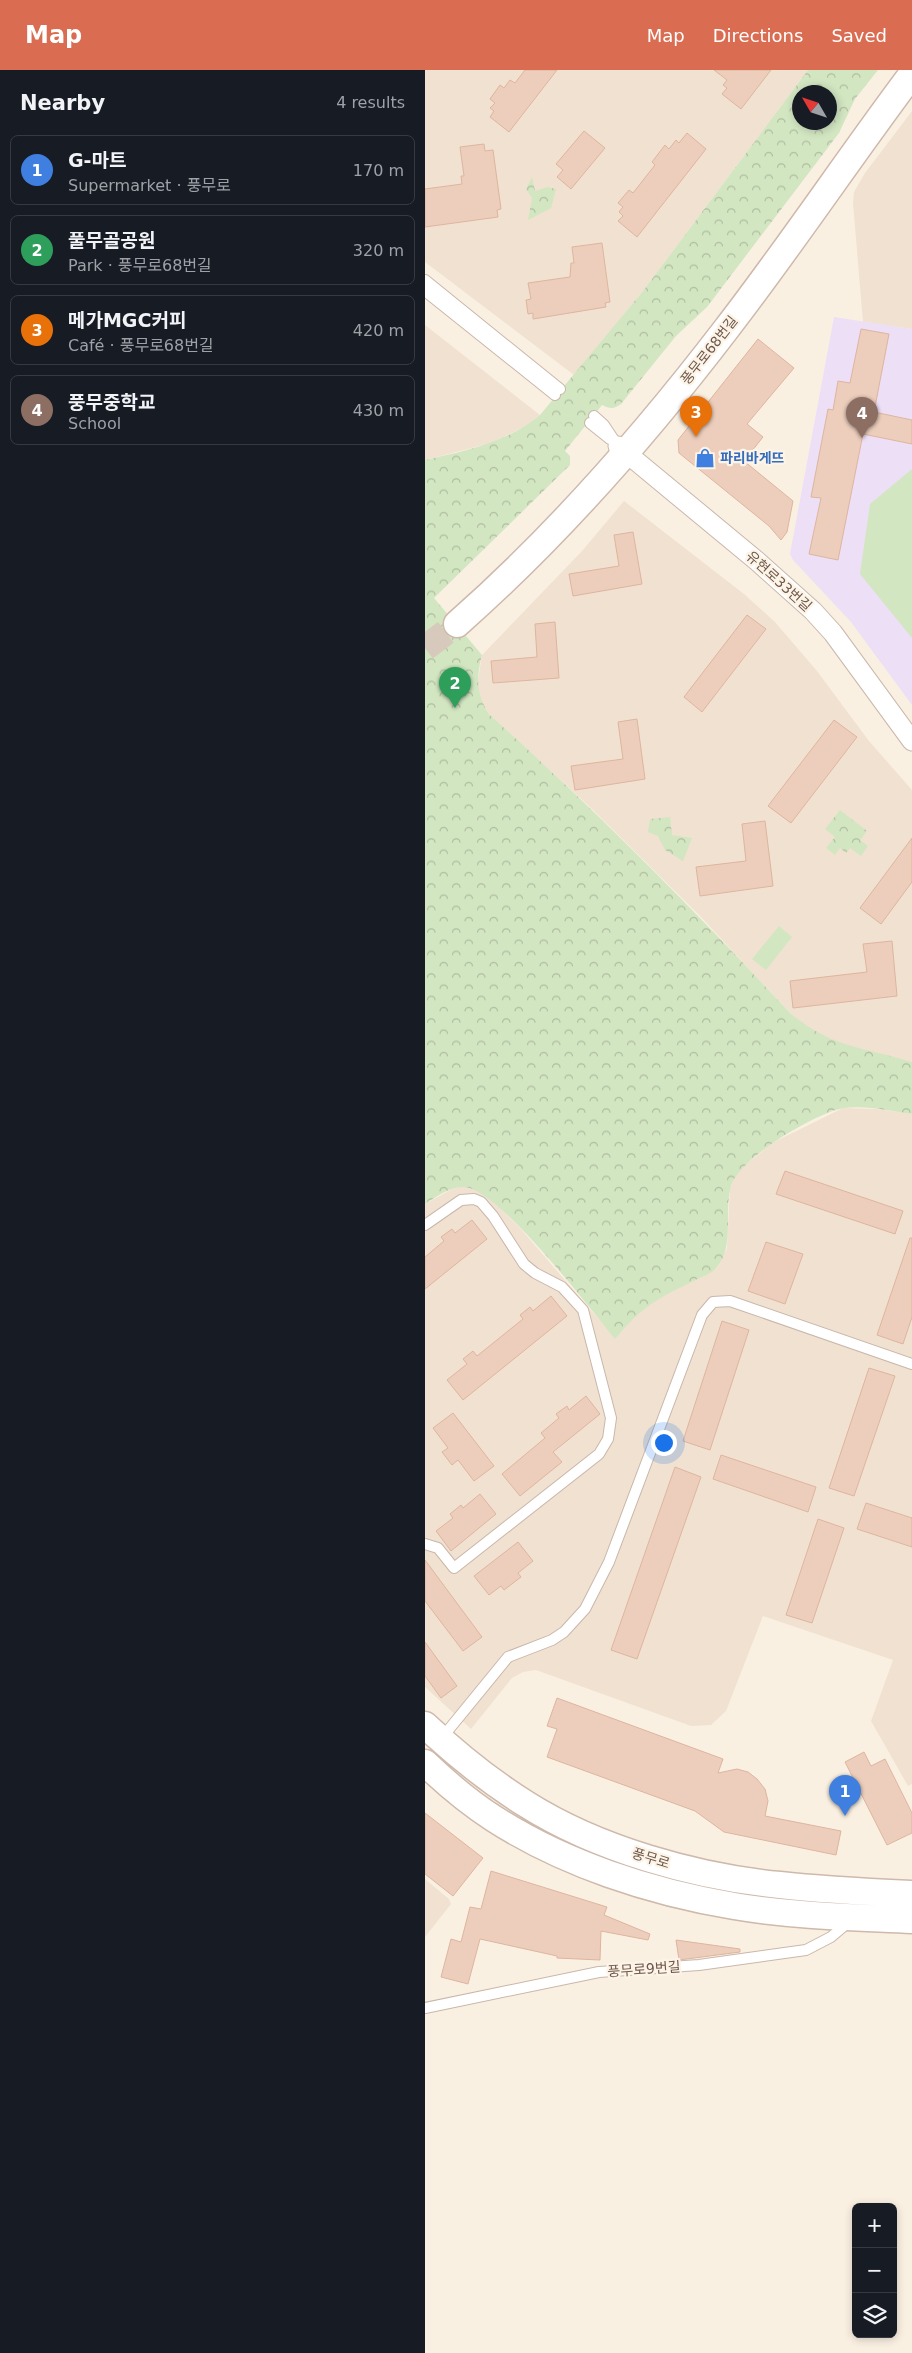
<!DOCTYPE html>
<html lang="en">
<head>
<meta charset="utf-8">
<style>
	:root { --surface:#171b24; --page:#20242c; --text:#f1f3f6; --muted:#9ea1a6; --line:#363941; --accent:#da6c51 }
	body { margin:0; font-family:"DejaVu Sans","Noto Sans KR",sans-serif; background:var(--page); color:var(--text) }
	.controls { position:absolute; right:15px; bottom:15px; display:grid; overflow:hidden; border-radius:8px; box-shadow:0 2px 8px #0003 }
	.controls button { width:45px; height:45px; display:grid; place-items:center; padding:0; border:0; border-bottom:1px solid var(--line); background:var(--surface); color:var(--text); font:25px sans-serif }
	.compass { position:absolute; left:367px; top:15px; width:45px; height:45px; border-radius:50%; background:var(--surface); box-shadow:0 2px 8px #0003; rotate:309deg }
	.you { position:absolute; left:238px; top:1372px; width:18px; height:18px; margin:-12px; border:4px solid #fff; border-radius:50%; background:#1a73e8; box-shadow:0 0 0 8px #1a73e833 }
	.badge { display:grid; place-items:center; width:32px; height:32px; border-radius:50%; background:var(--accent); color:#fff; font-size:16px; font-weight:700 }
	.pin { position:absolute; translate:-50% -41px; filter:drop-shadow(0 1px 2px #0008) }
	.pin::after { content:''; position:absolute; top:26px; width:18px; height:15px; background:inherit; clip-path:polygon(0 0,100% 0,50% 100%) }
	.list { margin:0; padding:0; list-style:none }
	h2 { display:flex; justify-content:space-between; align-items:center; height:65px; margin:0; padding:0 20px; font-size:21px }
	h2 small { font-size:16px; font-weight:400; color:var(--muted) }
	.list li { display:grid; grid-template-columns:32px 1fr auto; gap:15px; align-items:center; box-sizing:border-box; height:70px; margin:0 10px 10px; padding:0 10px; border:1px solid var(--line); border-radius:8px }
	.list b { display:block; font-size:19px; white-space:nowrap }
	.list p { margin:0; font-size:16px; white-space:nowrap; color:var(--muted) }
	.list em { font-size:16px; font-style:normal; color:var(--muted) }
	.icon { flex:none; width:28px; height:28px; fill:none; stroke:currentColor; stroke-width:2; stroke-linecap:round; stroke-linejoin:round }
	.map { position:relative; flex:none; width:487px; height:2283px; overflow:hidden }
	header { display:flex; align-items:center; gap:30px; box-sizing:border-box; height:70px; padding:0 25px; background:var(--accent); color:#fff }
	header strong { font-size:24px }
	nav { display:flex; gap:28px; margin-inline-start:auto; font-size:18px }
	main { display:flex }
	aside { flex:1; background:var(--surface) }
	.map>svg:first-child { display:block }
	.residential { fill:#f1e1d1 }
	.education { fill:#eddff6 }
	.green { fill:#d2e6c2 }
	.park { fill:url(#park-crowns); fill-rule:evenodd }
	.building { fill:#edcebc; stroke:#deb59e }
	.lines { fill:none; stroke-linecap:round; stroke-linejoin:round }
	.secondary-tunnel { stroke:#d7cabc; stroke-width:26; stroke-dasharray:26 13; stroke-linecap:butt }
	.lane-casing { stroke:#c9b7aa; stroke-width:12 }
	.street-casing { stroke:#c9b7aa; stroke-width:21 }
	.secondary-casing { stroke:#ceb9ab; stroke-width:29 }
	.lane { stroke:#fff; stroke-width:10 }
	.street { stroke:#fff; stroke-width:19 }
	.secondary { stroke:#fff; stroke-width:26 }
	.labels { text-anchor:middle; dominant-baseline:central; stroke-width:4.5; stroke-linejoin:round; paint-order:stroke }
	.street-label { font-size:14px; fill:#6f574b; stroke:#fdf4e8 }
	.shop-label { font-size:14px; font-weight:bold; fill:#366cbe; stroke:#fdf4e8; text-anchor:start }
</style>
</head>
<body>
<header>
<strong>Map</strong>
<nav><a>Map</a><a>Directions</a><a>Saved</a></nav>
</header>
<main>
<aside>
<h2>Nearby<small>4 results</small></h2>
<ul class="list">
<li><span class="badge" style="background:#3f7fe0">1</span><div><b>G-마트</b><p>Supermarket · 풍무로</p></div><em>170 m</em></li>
<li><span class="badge" style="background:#2e9e5b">2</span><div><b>풀무골공원</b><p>Park · 풍무로68번길</p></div><em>320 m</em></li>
<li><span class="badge" style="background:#e8710a">3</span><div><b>메가MGC커피</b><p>Café · 풍무로68번길</p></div><em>420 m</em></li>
<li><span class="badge" style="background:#8d6e63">4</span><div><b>풍무중학교</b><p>School</p></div><em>430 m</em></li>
</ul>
</aside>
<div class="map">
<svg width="487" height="2283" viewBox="0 0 487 2283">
	<defs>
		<pattern id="park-crowns" width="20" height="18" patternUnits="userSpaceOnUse" patternTransform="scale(1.25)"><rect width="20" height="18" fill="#d2e6c2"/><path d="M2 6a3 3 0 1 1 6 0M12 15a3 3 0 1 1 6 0" fill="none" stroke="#afbda0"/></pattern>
	</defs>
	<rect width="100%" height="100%" fill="#faf0e2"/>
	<path class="residential" d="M 0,0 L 383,0 L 218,221 L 149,305 L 0,192 Z
		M 487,41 L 487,259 L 438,252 L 428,133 L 429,122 L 440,103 Z
		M 0,255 L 115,345 L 103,355 L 66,373 L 0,390 Z
		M 199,431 L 319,524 L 350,552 L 392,601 L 444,671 L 487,720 L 487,992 L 409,972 L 381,957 L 365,943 L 276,847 L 167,739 L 64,644 L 56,631 L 52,616 L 57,585 L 157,481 Z
		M 418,1038 L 452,1039 L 487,1044 L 487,1714 L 483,1716 L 446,1651 L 468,1590 L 338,1546 L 301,1641 L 286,1655 L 266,1656 L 111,1600 L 98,1602 L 87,1608 L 46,1659 L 0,1617 L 0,1134 L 27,1119 L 39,1116 L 52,1119 L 64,1127 L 95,1158 L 190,1268 L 205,1251 L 234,1227 L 286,1202 L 293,1196 L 302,1178 L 305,1119 L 309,1108 L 315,1099 L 349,1072 Z
		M 0,1809 L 24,1829 L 26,1834 L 0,1867 Z"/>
	<path class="education" d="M 409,247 L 487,259 L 487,635 L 426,552 L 368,490 L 365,484 Z"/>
	<path class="green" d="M 487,399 L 487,568 L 435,504 L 445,434 Z
		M 354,856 L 367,867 L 341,900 L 327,889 Z"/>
	<path class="park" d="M 383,0 L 453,0 L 430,29 L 414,63 L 282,237 L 251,266 L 196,334 C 189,339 185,339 177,335 L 140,381 L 145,386 L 145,395 L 9,528 L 57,585 C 51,608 51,624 64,644 C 169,739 269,839 365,943 C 406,978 439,977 487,992 L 487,1044 C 465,1041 441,1035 419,1038 C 392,1042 313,1089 306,1116 C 298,1145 312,1181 287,1202 C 243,1224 223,1229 190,1269 C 166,1240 71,1115 38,1117 C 24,1117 11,1127 0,1134 L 0,390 C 40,381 83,372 115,345 L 218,221 ZM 374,22 L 404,22 L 404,52 L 374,52 Z
		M 107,107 L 110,121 L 122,117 L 131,119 L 126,138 L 103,150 L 107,128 L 101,119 Z
		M 415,740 L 442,761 L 435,770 L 443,776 L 436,786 L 425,778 L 421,783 L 415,778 L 410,785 L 401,778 L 410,767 L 400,759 Z
		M 245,747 L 247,765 L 267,768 L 258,791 L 240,780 L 233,766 L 223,762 L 225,749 Z"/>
	<path class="building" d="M 100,0 L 132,0 L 84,62 L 65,47 L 69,41 L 65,38 L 70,33 L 65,29 L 75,15 L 79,18 L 85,10 L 90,13 Z
		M 289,0 L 346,0 L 316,39 L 297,24 L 302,18 L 298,15 L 302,10 Z
		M 159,61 L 180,78 L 146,119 L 132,107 L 138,100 L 131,94 Z
		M 262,63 L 281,79 L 212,167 L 193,151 L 198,146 L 194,142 L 198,137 L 193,133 L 204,120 L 208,123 L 230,95 L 227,92 L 240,75 L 244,79 L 251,70 L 254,73 Z
		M 59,74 L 60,81 L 68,80 L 76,139 L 72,140 L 73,147 L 0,157 L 0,119 L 37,114 L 36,106 L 39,106 L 35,77 Z
		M 177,173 L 185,232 L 180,233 L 181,237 L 108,249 L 108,243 L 103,244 L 101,230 L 106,229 L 103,213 L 145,207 L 146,193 L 149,193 L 147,177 Z
		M 436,259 L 464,264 L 449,342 L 487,350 L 487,374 L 438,364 L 413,490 L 384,484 L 396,428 L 386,427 L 403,339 L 408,340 L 413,311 L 425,313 Z
		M 333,269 L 369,298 L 322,354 L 338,367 L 319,391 L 368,431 L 362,462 L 356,470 L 344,456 L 254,383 L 253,370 Z
		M 208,462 L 217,514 L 148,526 L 144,504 L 194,496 L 189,465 Z
		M 322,545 L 341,559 L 277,642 L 259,627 Z
		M 130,552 L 134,608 L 68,613 L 66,591 L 112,587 L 110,554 Z
		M 212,649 L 220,709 L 150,720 L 146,696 L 198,689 L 193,652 Z
		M 409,650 L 432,667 L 366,753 L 343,736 Z
		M 340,751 L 348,816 L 275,826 L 271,797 L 321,791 L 317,754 Z
		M 487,768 L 487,812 L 456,854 L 435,838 Z
		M 467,871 L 472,926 L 368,938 L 365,911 L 442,902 L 438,874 Z
		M 360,1101 L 478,1141 L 470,1164 L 351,1124 Z
		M 47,1150 L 62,1169 L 0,1219 L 0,1187 L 19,1171 L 16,1167 L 27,1159 L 30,1163 Z
		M 485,1168 L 487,1168 L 487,1247 L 478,1274 L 452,1265 Z
		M 341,1172 L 378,1184 L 360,1234 L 323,1221 Z
		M 126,1226 L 142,1246 L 38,1330 L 22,1310 L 42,1294 L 38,1289 L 48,1281 L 52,1286 L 98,1249 L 95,1245 L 105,1237 L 108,1241 Z
		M 297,1251 L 324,1260 L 285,1380 L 258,1371 Z
		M 444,1298 L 470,1306 L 429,1426 L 404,1418 Z
		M 161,1326 L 175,1344 L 128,1382 L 137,1392 L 95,1426 L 77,1404 L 120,1368 L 116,1363 L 134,1348 L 131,1344 L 142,1336 L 144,1340 Z
		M 28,1343 L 69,1396 L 49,1411 L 33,1390 L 27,1395 L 17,1382 L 23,1378 L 8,1358 Z
		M 296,1385 L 391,1417 L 383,1442 L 288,1409 Z
		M 250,1397 L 276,1407 L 212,1589 L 186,1580 Z
		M 55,1424 L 71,1444 L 26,1481 L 11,1461 L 28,1448 L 25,1444 L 36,1435 L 38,1438 Z
		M 441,1433 L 487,1448 L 487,1477 L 432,1459 Z
		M 393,1449 L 419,1458 L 387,1553 L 361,1545 Z
		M 93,1472 L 108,1491 L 93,1503 L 96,1507 L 79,1520 L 76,1516 L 64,1525 L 49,1506 Z
		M 0,1490 L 57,1567 L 38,1581 L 0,1531 Z
		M 0,1572 L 32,1616 L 16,1628 L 0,1606 Z
		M 132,1628 L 298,1689 L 293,1703 L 312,1699 L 323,1702 L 332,1709 L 340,1719 L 343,1731 L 340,1746 L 416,1761 L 411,1785 L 299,1762 L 270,1741 L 122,1687 L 132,1659 L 122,1656 Z
		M 439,1682 L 446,1696 L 460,1689 L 487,1743 L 487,1763 L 462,1775 L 420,1692 Z
		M 0,1743 L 58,1788 L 28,1826 L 0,1804 Z
		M 66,1801 L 182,1837 L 179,1845 L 225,1864 L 223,1870 L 176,1861 L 175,1890 L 132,1888 L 132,1886 L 55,1869 L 43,1914 L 16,1907 L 26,1869 L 36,1872 L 45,1837 L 56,1839 Z
		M 251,1870 L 315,1879 L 315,1882 L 254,1890 Z"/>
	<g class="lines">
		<path class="secondary-tunnel" d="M 0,578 L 32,554"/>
		<defs>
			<path id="lane" d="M 0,210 L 135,319
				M 0,221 L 130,325
				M 169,346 L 179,355 L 193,376
				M 165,353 L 185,369
				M 0,1155 L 36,1130 L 49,1129 L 56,1132 L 68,1146 L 99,1194 L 110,1203 L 137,1217 L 158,1240 L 186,1348 L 183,1369 L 174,1384 L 29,1498 L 13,1478 L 0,1474
				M 16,1669 L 83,1587 L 127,1570 L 139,1562 L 160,1539 L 184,1492 L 277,1245 L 288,1232 L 305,1231 L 487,1294
				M 0,1938 L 174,1902 L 274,1895 L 381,1880 L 406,1867 L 425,1851"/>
			<path id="street" d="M 193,376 L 332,491 L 388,541 L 408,563 L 487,671"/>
			<path id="secondary" d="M 32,554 C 133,465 221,364 302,258 C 366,175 424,88 487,4
				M 0,1655 C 31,1684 64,1711 101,1734 C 172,1779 271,1807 355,1815 C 399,1820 443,1822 487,1824
				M 0,1693 C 21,1713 43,1732 68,1748 C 139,1794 226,1822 309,1836 C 368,1846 428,1847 487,1850"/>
		</defs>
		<use href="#lane" class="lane-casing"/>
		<use href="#street" class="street-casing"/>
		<use href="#secondary" class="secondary-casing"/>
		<use href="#lane" class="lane"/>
		<use href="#street" class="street"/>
		<use href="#secondary" class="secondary"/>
	</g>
	<defs>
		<symbol id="shop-bare" viewBox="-9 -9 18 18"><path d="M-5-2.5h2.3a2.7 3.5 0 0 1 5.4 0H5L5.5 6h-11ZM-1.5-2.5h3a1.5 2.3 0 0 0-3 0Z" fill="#3f7fe0" stroke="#fdf4e8" stroke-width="2.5" paint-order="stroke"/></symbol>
	</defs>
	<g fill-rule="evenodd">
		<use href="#shop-bare" x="266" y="374" width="28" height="28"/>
	</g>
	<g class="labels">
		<g class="street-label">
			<text transform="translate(284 280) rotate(-52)">풍무로68번길</text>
			<text transform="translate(354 511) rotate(42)">유현로33번길</text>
			<text transform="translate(226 1788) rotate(17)">풍무로</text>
			<text transform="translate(219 1899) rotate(-4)">풍무로9번길</text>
		</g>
		<g class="shop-label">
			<text x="295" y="388">파리바게뜨</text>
		</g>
	</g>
</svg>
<div class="controls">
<button>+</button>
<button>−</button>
<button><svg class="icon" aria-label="layers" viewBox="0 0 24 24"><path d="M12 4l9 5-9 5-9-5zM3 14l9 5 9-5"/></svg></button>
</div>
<svg class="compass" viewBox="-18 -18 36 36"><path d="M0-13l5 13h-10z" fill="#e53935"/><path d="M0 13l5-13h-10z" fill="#9ea1a6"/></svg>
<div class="you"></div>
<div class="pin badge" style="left:420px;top:1746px;background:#3f7fe0">1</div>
<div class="pin badge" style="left:30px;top:638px;background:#2e9e5b">2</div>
<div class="pin badge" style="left:271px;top:367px;background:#e8710a">3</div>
<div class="pin badge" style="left:437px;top:368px;background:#8d6e63">4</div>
</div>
</main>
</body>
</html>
